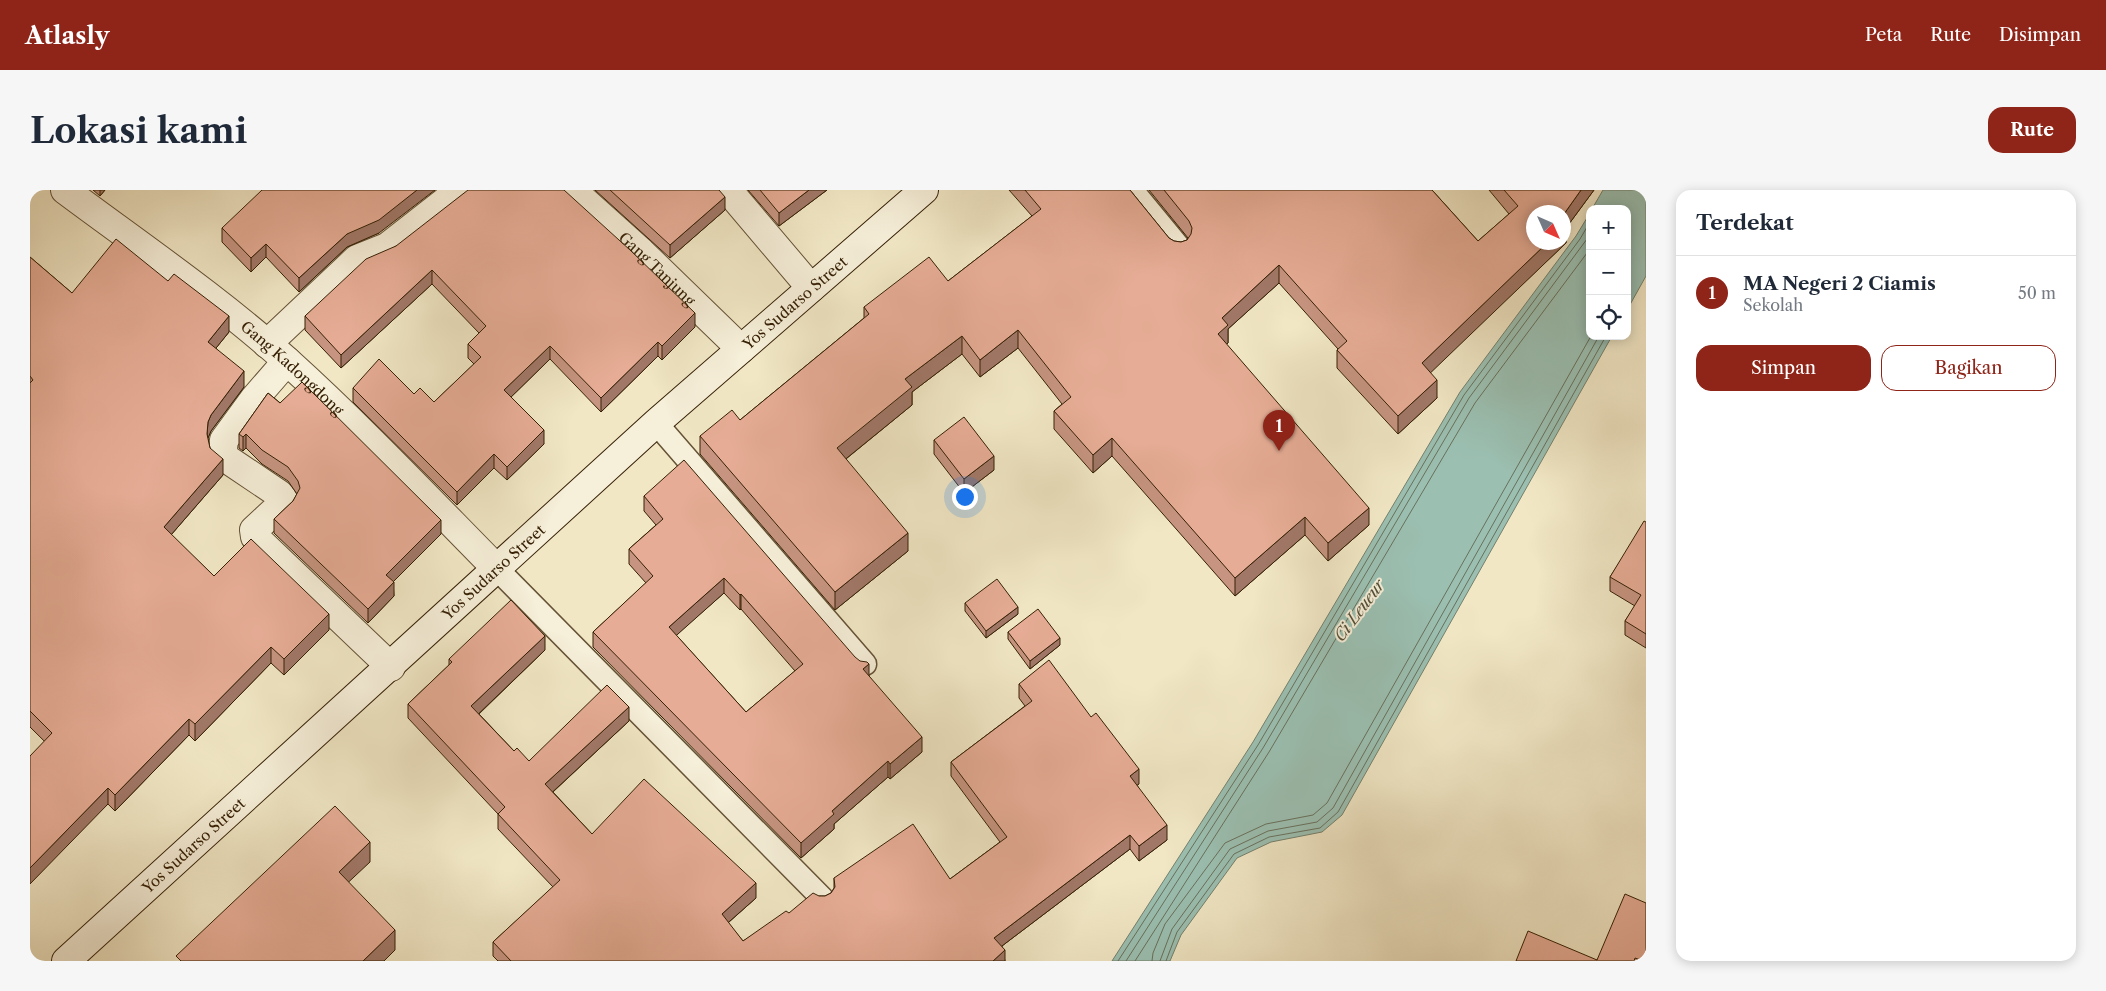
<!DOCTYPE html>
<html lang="id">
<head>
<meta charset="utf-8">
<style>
	:root { --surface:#fff; --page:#f6f6f7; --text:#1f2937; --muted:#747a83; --line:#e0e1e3; --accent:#8f2418 }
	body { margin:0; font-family:"Libre Caslon Text",serif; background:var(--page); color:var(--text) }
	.controls { position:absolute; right:15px; top:15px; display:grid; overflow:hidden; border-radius:10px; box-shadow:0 2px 12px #0003 }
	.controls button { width:45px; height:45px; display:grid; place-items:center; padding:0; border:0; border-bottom:1px solid var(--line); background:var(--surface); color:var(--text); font:25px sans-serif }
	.compass { position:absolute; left:1496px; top:15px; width:45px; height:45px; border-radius:50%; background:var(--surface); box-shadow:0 2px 12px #0003; rotate:135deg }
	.you { position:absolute; left:934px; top:306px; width:18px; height:18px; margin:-12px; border:4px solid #fff; border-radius:50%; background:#1a73e8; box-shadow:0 0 0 8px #1a73e833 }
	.badge { display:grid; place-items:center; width:32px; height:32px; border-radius:50%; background:var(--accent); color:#fff; font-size:16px; font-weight:700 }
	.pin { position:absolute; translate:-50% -41px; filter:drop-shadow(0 1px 2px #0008) }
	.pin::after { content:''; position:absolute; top:26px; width:18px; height:15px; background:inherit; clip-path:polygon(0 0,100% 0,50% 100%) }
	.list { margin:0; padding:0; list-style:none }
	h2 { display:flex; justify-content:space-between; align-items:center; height:65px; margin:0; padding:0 20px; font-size:21px }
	h2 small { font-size:16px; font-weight:400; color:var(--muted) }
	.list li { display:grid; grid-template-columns:32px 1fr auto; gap:15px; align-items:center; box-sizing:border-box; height:75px; padding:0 20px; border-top:1px solid var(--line) }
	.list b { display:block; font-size:19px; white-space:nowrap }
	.list p { margin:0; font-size:16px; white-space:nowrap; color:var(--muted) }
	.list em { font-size:16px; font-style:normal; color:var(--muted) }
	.actions { display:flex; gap:10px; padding:15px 20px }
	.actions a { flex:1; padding:11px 0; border:1px solid var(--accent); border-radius:15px; text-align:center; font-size:18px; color:var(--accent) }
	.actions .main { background:var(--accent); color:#fff }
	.icon { flex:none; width:28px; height:28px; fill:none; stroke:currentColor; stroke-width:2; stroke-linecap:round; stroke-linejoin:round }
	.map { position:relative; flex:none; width:1616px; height:771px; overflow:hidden; border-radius:15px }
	header { display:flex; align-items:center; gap:30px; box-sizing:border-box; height:70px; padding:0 25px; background:var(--accent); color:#fff }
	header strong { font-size:24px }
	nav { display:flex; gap:28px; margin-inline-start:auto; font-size:18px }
	.intro { display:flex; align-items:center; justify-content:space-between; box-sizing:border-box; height:120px; padding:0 30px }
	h1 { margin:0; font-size:35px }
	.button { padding:12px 22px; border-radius:15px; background:var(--accent); color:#fff; font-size:18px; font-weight:700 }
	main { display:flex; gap:30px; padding:0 30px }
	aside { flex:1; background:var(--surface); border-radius:15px; box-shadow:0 2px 12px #0003 }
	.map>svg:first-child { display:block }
	.water { fill:#9bc0b2; stroke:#73806d }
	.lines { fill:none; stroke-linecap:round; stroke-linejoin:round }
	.shore { stroke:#68705c; stroke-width:1 }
	.lane-casing { stroke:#655235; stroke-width:25 }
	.street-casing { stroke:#655235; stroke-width:30 }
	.secondary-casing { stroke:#362005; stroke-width:30 }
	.lane { stroke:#f6efd9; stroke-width:22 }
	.street { stroke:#f6efd9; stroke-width:28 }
	.secondary { stroke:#f6efd9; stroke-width:28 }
	.wall { fill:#c69480; stroke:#362005; fill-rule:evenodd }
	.shaded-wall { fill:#a17868; stroke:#362005 }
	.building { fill:#e6ac95; stroke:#362005; fill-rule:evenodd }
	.labels { text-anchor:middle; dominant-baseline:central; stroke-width:4; stroke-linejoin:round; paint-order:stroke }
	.street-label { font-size:15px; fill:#362005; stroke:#f6efd9 }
	.water-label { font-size:16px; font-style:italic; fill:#545039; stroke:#f6efd9 }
</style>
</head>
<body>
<header>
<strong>Atlasly</strong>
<nav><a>Peta</a><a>Rute</a><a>Disimpan</a></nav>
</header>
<div class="intro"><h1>Lokasi kami</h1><a class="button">Rute</a></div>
<main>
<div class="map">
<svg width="1616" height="771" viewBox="0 0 1616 771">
	<rect width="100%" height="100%" fill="#f1e7c5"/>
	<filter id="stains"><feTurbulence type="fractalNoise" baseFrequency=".004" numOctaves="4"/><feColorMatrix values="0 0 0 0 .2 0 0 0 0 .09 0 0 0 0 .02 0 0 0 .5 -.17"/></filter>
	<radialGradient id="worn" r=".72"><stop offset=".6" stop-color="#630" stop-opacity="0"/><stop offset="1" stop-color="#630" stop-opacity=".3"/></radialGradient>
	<path class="water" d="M 1573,0 L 1616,0 L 1616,86 L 1597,120 L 1597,19 L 1562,19 Z
		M 1560,23 L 1560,146 L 1582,146 L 1312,625 L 1292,642 L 1241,652 L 1207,668 L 1151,745 L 1140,771 L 1082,771 L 1223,552 L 1430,202 L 1546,46 Z"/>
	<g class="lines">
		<path class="shore" d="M 1088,771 L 1228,555 L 1434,205 L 1550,49 L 1560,32
			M 1096,771 L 1233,558 L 1439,208 L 1560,45
			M 1105,771 L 1239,562 L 1445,213 L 1560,59
			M 1122,771 L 1123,763 L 1135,734 L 1195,653 L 1236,634 L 1283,625 L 1297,613 L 1561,146
			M 1130,771 L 1142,739 L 1200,659 L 1238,641 L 1287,632 L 1303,618 L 1569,146
			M 1136,771 L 1147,742 L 1204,664 L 1239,647 L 1290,638 L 1308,622 L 1576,146"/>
		<defs>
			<path id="lane" d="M 1102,0 L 1149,57
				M 626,233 L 835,474
				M 467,379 L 792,708"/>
			<g id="street">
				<path id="s1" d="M 35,0 C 110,56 188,109 257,171 C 330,237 398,309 467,379"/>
				<path id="s2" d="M 542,0 L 611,62 L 711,159"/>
				<path d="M 698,0 L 781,98"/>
				<path d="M 237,154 L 327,69 L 357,57 L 430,0"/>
				<path d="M 257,171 L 224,209 L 194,250 L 193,258 L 194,267 L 249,304 L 253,309 L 252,314 L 224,340 L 225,347 L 361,477"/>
			</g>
			<g id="secondary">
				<path id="s3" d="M 36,771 L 626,233 L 894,0"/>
			</g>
		</defs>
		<use href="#lane" class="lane-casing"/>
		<use href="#street" class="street-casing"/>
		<use href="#secondary" class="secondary-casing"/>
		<use href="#lane" class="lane"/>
		<use href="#street" class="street"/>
		<use href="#secondary" class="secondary"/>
	</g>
	<path class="wall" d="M 63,0 L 75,0 L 70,6 Z
		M 565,0 L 689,0 L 695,20 L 640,68 Z
		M 718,0 L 797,0 L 749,36 Z
		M 979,0 L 1100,0 L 1139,48 L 1144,51 L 1151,52 L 1157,50 L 1158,48 L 1119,0 L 1402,0 L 1448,51 L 1479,24 L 1459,0 L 1564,0 L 1536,38 L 1536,53 L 1400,182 L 1407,208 L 1368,244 L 1307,178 L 1307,160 L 1308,159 L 1249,93 L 1198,139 L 1198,153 L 1196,154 L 1339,335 L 1298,371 L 1275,345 L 1205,406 L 1082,266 L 1063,283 L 1024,239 L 1024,221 L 1032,214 L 988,158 L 950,187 L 932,164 L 882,202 L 882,215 L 816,269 L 878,361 L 805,420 L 670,264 L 670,246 L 710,230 L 834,128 L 834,117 L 918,91 L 1002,26 Z
		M 192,38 L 349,43 L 317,57 L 269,102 L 236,67 L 221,82 L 192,52 Z
		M 366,56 L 665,137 L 632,170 L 628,166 L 571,222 L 520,169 L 481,207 L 514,254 L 477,290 L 464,278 L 427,315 L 323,212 L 323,198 L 384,204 L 404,212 L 444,174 L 438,168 L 438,154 L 449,143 L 402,94 L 311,178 L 275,140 L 275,126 Z
		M 0,67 L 42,103 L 199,142 L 186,158 L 214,197 L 181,241 L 178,248 L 180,258 L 193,285 L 141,345 L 184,386 L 299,440 L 254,485 L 241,473 L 165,551 L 159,545 L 85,621 L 0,537 Z
		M 238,203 L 411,344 L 363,392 L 364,406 L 338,433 L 244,343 L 244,329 L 263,311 L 267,304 L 258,291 L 232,274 L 216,258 L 213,261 L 209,258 L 209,244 Z
		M 904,250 L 964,280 L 934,303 L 904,264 Z
		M 614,306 L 839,486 L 892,562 L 860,589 L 858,587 L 804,634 L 804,639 L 771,668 L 563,457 L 563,442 L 616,393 L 599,374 L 599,359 L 626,335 L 614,321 ZM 694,403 L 710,420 L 711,419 L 765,481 L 716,522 L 646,445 Z
		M 1616,332 L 1616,458 L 1595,445 L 1595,431 L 1605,416 L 1580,401 L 1580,387 Z
		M 935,413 L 988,424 L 956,448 L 935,421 Z
		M 978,442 L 1030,455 L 1000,479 L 978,449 Z
		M 515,460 L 449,524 L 484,561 L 499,571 L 599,531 L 523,602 L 562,644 L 726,708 L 698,733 L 713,751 L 789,706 L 795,706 L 801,703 L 804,698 L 804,688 L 920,689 L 970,652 L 921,586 L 921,572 L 995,516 L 989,508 L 989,494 L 1109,594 L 1107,595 L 1137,650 L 1109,671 L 1100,659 L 972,756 L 975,771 L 468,771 L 463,766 L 463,752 L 523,697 L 468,639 L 468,624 L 378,528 L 378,514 L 419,475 L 419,469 Z
		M 1616,713 L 1616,771 L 1486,771 L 1567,770 Z"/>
	<path class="shaded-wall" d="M 70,0 L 75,0 L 70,6 Z
		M 387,0 L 405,0 L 349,43 L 317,57 L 269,102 L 269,88 L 317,44 Z
		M 779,0 L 797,0 L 749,36 L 749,23 Z
		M 1551,0 L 1564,0 L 1536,38 L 1536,53 L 1392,191 L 1392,173 L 1518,52 L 1534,52 L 1534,24 Z
		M 695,7 L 695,20 L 640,68 L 640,55 Z
		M 236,54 L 236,67 L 221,82 L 221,68 Z
		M 1249,75 L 1249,93 L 1198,139 L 1198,153 L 1188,162 L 1188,144 L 1192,128 Z
		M 402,80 L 402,94 L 311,178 L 311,165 Z
		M 665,123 L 665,137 L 632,170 L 632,156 Z
		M 199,126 L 199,142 L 178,168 L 178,152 Z
		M 988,140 L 988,158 L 950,187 L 950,170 Z
		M 932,146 L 932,164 L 882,202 L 882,215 L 807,276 L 807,258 L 875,189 Z
		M 628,152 L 628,166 L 571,222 L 571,208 Z
		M 520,156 L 520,169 L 474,214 L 474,200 Z
		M 214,181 L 214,197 L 181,241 L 178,248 L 177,244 L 178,232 L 181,225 Z
		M 1407,190 L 1407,208 L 1368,244 L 1368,226 Z
		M 514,240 L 514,254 L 477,290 L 477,277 Z
		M 216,244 L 216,258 L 213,261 L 213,247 Z
		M 1082,248 L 1082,266 L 1063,283 L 1063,265 Z
		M 464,264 L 464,278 L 427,315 L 427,302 Z
		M 964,266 L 964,280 L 934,303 L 934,289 Z
		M 193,269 L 193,285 L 134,353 L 134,337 Z
		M 1339,318 L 1339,335 L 1298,371 L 1298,353 Z
		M 1275,327 L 1275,345 L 1205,406 L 1205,388 Z
		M 411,330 L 411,344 L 356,399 L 356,385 Z
		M 878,343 L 878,361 L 805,420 L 805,402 Z
		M 694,388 L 694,403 L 639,452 L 639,437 Z
		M 364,392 L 364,406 L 338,433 L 338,419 Z
		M 711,404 L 711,419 L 710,420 L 710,405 Z
		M 988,417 L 988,424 L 956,448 L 956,441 Z
		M 299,424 L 299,440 L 254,485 L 254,469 Z
		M 515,446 L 515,460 L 441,531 L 441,516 Z
		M 1030,448 L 1030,455 L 1000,479 L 1000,471 Z
		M 241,457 L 241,473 L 165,551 L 165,534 Z
		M 839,474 L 839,489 L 833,479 Z
		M 599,517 L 599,531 L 515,609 L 515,594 Z
		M 159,529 L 159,545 L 85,621 L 85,605 Z
		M 892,547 L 892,562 L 860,589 L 860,574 Z
		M 858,571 L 858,587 L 804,634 L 804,639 L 771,668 L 771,653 L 802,621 Z
		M 1109,579 L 1109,594 L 1100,600 L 1100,586 Z
		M 78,598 L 78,614 L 0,694 L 0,678 Z
		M 1137,635 L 1137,650 L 1109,671 L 1109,656 Z
		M 1100,645 L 1100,659 L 964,762 L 964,748 Z
		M 340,652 L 340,672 L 309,701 L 309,682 Z
		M 726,693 L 726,708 L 692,738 L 692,724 Z
		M 365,740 L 365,760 L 354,771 L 333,771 Z
		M 975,760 L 975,771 L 963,771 Z"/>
	<path class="building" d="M 232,0 L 387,0 L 349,30 L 317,44 L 269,88 L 236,54 L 221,68 L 192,38 Z
		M 438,0 L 534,0 L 600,60 L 665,123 L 632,156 L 628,152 L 571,208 L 520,156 L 474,200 L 514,240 L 477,277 L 464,264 L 427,302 L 323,198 L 349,169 L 384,204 L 390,198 L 404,212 L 451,167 L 438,154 L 456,136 L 402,80 L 311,165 L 275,126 L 336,69 L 366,56 Z
		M 580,0 L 689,0 L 695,7 L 640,55 Z
		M 730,0 L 779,0 L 749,23 Z
		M 995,0 L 1100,0 L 1139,48 L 1144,51 L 1151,52 L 1157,50 L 1161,44 L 1162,38 L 1159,31 L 1134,0 L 1402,0 L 1448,51 L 1488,16 L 1474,0 L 1551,0 L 1534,24 L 1534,22 L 1504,22 L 1504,52 L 1518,52 L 1392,173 L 1407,190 L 1368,226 L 1307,160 L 1317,151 L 1249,75 L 1192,128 L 1198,135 L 1188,144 L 1339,318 L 1298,353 L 1275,327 L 1205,388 L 1082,248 L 1063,265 L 1024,221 L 1041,207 L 988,140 L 950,170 L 932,146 L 875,189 L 882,197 L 807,258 L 878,343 L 805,402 L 670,246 L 702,220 L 710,230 L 839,124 L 834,117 L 899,67 L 918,91 L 1011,19 Z
		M 1534,32 L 1536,35 L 1534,38 Z
		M 86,49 L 138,91 L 144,84 L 199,126 L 178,152 L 214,181 L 181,225 L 178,232 L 177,244 L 180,258 L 193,269 L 134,337 L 184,386 L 221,349 L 299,424 L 254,469 L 241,457 L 165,534 L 159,529 L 85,605 L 78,598 L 0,678 L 0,566 L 22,543 L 0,521 L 0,193 L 3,190 L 0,186 L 0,67 L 42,103 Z
		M 272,192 L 411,330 L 356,385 L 364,392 L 338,419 L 244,329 L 263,311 L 270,298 L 268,291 L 258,277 L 232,260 L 216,244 L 213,247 L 209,244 L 238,203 L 250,213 Z
		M 934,227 L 964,266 L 934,289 L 904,250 Z
		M 654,270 L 825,467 L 830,471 L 837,472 L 839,474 L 833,479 L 892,547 L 860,574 L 858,571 L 802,621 L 804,624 L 771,653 L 563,442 L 623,386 L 599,359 L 633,329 L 614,306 ZM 694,388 L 710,405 L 711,404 L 773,474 L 716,522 L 639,437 Z
		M 1614,331 L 1616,332 L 1616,444 L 1595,431 L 1611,405 L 1580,387 Z
		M 967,389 L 988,417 L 956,441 L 935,413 Z
		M 481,410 L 515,446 L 441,516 L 484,561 L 487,558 L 499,571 L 577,495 L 599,517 L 515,594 L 562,644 L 614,589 L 726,693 L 692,724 L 713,751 L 756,721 L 759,723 L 783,703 L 789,706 L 795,706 L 801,703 L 805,697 L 804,688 L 883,634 L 920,689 L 977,647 L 921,572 L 1002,511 L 989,494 L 1019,470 L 1061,527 L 1066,523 L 1109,579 L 1100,586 L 1137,635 L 1109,656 L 1100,645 L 964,748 L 975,760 L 963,771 L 481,771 L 463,752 L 530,690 L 468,624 L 475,617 L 378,514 L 422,472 L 419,469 Z
		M 1008,419 L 1030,448 L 1000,471 L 978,442 Z
		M 305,616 L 340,652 L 309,682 L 365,740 L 333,771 L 151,771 L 146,766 Z
		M 1595,704 L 1616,713 L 1616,771 L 1613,771 L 1605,768 L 1604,771 L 1486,771 L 1498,741 L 1567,770 Z"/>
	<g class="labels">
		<g class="street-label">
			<text stroke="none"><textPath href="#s2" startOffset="116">Gang Tanjung</textPath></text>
			<text stroke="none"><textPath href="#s3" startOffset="982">Yos Sudarso Street</textPath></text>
			<text stroke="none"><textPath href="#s1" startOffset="289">Gang Kadongdong</textPath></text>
			<text stroke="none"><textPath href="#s3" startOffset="578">Yos Sudarso Street</textPath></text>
			<text stroke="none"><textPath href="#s3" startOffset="172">Yos Sudarso Street</textPath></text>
		</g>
		<g class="water-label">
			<text transform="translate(1329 420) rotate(-53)">Ci Leueur</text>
		</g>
	</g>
	<rect width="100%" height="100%" filter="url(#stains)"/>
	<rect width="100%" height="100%" fill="url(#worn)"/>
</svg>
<div class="controls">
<button>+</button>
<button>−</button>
<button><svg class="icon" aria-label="locate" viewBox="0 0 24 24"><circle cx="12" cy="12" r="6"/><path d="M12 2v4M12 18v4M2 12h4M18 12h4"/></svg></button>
</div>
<svg class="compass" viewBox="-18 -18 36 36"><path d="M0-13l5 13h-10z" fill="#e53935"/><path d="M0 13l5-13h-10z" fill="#747a83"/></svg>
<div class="you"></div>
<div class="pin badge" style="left:1249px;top:261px">1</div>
</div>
<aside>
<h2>Terdekat<small></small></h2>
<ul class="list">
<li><span class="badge">1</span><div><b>MA Negeri 2 Ciamis</b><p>Sekolah</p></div><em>50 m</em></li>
</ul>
<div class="actions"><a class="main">Simpan</a><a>Bagikan</a></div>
</aside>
</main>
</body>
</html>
